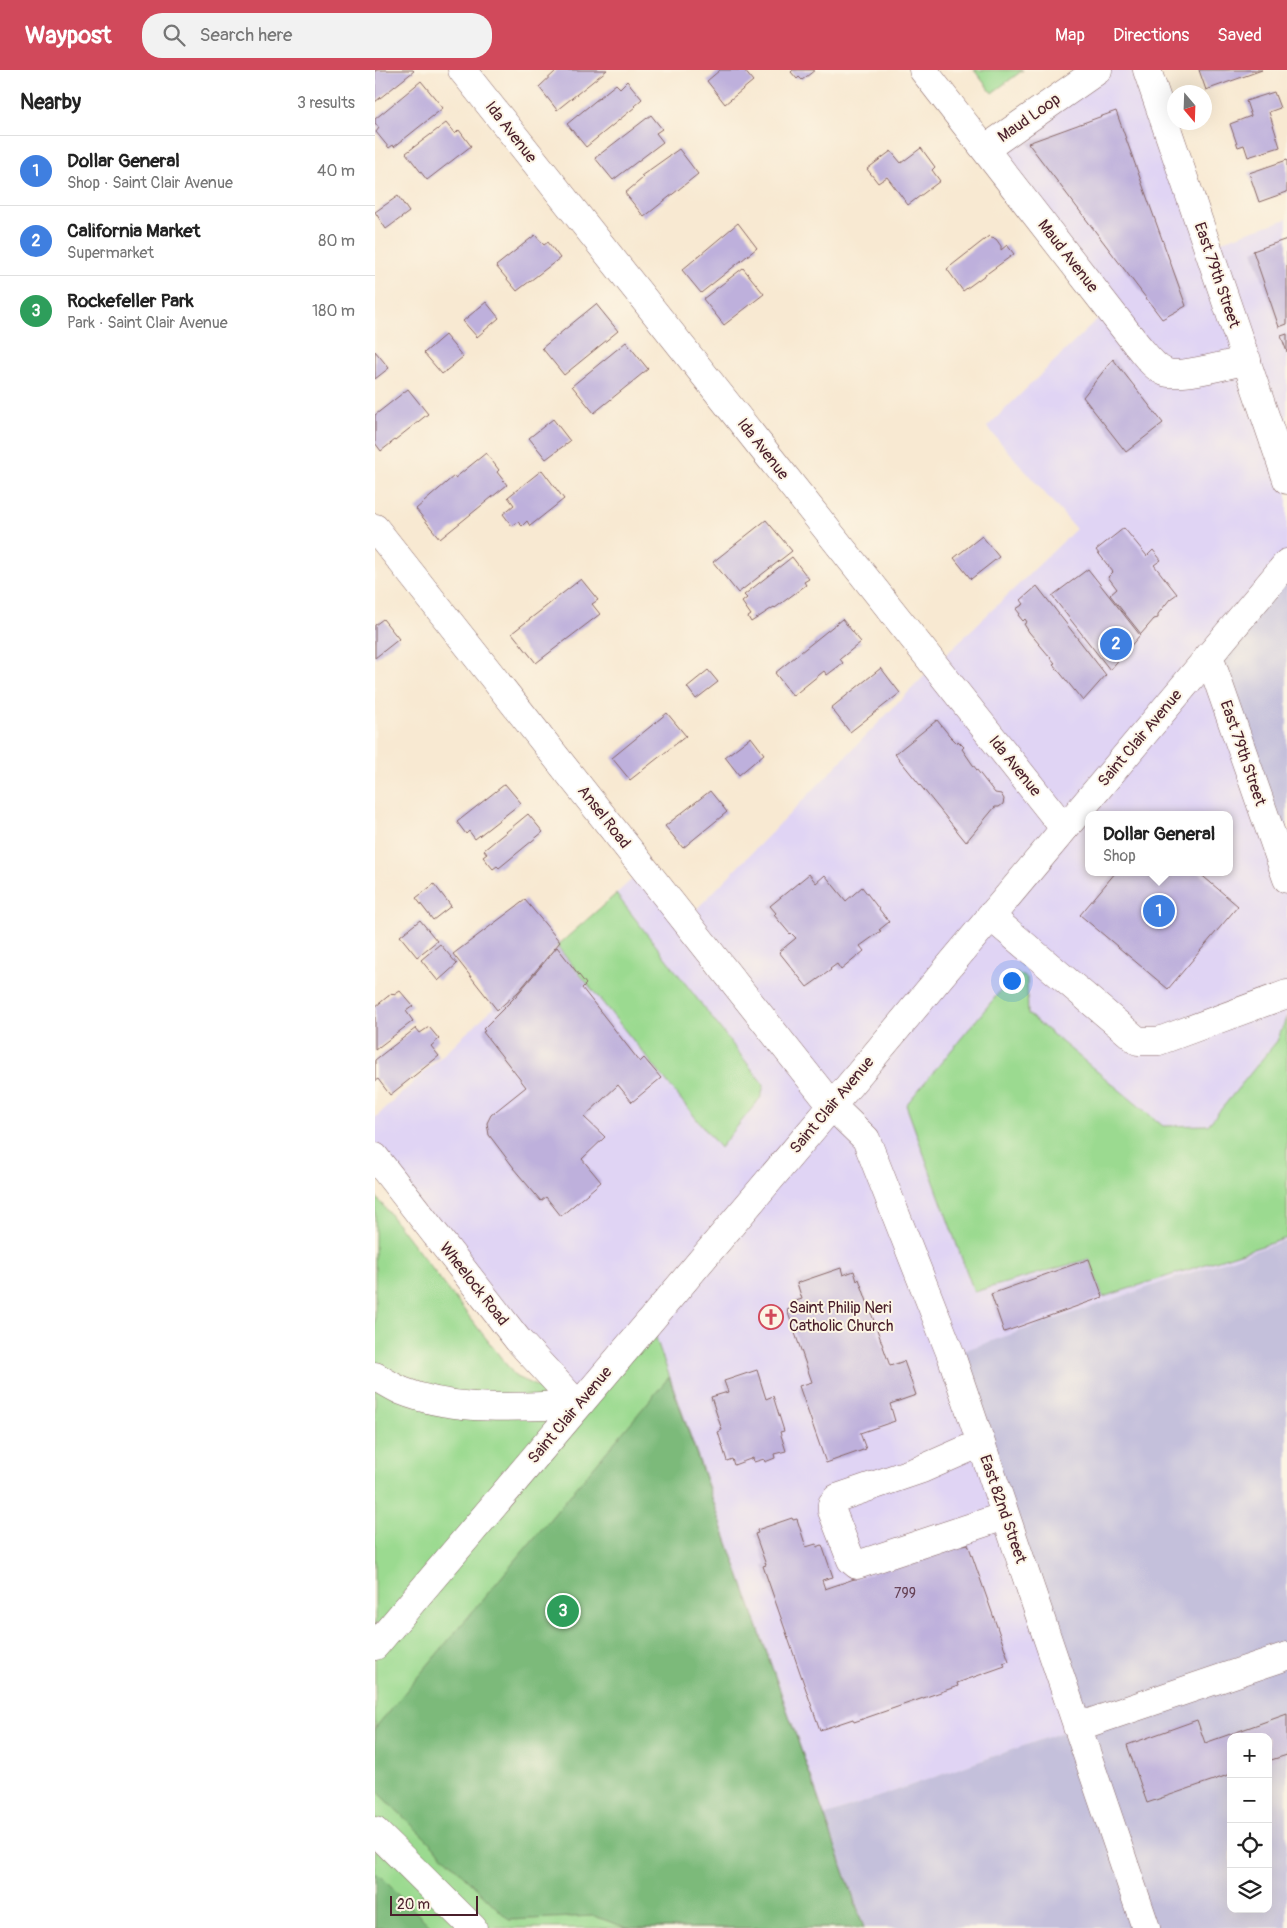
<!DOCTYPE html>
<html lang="en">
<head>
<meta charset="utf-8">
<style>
	:root { --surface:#fff; --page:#f2f2f2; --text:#222; --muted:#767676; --line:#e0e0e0; --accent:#d1495b }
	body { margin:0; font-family:Pangolin,sans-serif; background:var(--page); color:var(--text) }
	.controls { position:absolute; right:15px; bottom:15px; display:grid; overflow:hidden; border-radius:10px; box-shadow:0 5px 20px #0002 }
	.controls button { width:45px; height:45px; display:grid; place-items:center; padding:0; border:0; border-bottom:1px solid var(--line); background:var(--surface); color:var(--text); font:25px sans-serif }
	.compass { position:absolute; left:792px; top:15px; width:45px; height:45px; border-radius:50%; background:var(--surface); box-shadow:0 5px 20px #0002; rotate:161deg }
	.scale { position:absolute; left:15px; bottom:12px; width:88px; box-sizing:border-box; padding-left:5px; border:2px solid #4a1f2b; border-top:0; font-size:14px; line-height:18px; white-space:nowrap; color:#4a1f2b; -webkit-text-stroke:4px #fcf5e5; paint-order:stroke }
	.you { position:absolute; left:636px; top:910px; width:18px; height:18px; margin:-12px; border:4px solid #fff; border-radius:50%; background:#1a73e8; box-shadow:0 0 0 8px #1a73e833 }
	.badge { display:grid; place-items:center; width:32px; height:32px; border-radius:50%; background:var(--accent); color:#fff; font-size:16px; font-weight:700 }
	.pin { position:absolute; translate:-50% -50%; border:2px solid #fff; box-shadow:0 1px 5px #0006 }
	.popup { position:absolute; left:710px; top:741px; width:148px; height:65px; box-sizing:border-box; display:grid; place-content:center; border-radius:10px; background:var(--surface); filter:drop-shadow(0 1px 4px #0005); font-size:16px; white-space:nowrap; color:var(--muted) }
	.popup b { font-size:19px; color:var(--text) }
	.popup::after { content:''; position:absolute; left:50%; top:100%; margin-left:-10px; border:10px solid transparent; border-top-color:var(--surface) }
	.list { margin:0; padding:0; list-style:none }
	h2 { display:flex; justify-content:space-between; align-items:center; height:65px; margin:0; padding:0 20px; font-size:21px }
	h2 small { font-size:16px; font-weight:400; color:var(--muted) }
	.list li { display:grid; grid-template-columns:32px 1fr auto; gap:15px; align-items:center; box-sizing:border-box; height:70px; padding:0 20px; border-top:1px solid var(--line) }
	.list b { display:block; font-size:19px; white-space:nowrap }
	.list p { margin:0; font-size:16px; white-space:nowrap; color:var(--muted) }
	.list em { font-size:16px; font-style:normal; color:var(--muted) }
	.icon { flex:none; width:28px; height:28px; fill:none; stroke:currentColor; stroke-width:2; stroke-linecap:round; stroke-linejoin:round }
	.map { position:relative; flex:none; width:912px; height:1858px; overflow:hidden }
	header { display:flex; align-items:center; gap:30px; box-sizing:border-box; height:70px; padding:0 25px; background:var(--accent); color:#fff }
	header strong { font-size:24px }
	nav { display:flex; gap:28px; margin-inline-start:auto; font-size:18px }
	.search { width:350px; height:45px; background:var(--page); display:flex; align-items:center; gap:12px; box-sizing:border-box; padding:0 18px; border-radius:20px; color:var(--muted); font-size:19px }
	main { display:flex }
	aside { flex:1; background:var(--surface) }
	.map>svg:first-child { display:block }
	.built { fill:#e0d4f4; fill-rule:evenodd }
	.industrial { fill:#c4c0db; fill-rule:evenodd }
	.green { fill:#9bda90; stroke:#727c5e }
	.forest { fill:#7cba7a; stroke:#636c52 }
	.building { fill:#beb0dc }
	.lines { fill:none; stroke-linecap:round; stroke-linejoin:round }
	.minor-casing { stroke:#876665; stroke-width:29 }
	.major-casing { stroke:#876665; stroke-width:29 }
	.minor { stroke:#fff; stroke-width:28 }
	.major { stroke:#fff; stroke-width:28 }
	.labels { text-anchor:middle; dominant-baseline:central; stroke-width:4; stroke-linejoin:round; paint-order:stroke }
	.number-label { font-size:14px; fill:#674357 }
	.street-label { font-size:16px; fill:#4a1f2b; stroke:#fcf5e5 }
	.poi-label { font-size:16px; fill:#4a1f2b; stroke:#fcf5e5; text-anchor:start }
</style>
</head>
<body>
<header>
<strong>Waypost</strong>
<div class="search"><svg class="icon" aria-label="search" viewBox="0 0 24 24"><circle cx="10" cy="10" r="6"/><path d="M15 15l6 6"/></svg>Search here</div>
<nav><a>Map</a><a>Directions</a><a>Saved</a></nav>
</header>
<main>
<aside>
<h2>Nearby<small>3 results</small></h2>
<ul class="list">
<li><span class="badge" style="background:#3f7fe0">1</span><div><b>Dollar General</b><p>Shop · Saint Clair Avenue</p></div><em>40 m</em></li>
<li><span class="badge" style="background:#3f7fe0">2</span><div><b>California Market</b><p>Supermarket</p></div><em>80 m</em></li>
<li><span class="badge" style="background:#2e9e5b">3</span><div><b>Rockefeller Park</b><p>Park · Saint Clair Avenue</p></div><em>180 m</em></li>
</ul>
</aside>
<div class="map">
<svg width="912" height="1858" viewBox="0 0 912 1858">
	<rect width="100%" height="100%" fill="#fcf5e5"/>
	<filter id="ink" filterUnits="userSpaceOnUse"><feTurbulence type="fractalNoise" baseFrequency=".02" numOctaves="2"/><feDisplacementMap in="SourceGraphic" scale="10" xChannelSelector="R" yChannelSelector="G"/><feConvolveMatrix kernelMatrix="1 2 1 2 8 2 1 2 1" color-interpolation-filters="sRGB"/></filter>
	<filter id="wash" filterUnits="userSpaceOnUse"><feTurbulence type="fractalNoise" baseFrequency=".0096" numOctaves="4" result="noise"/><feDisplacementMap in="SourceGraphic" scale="20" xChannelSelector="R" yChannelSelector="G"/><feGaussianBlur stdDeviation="1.12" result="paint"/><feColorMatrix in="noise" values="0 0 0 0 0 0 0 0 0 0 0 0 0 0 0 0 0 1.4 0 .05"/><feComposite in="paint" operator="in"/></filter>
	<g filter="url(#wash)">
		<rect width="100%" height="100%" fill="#f8e9d2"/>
		<path class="built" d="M 723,0 L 772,0 L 832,176 L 912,149 L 912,1170 L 576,1286 L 702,1657 L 449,1746 L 275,1252 L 203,1335 L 0,1087 L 0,1048 L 269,798 L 311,850 L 560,595 L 701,459 L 612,357 L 733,239 L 610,79 ZM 714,745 L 854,745 L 854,802 L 714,802 Z"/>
		<path class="industrial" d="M 912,493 L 912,809 L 834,586 Z
			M 912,1170 L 912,1858 L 489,1858 L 449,1746 L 702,1657 L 576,1285 ZM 856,1667 L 893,1667 L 893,1839 L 856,1839 Z"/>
		<path class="green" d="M 599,0 L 648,0 L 617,23 Z
			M 241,824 L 389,1015 L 386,1027 L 345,1078 L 182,876 Z
			M 641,902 L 652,908 L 653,944 L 788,1056 L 833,1055 L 902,971 L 912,946 L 912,1168 L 728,1227 L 714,1189 L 599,1222 L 531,1035 Z
			M 0,1125 L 141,1307 L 203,1335 L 275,1251 L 489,1858 L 0,1858 Z"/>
		<path class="forest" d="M 294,1307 L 489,1858 L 252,1858 L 219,1846 L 134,1850 L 0,1719 L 0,1658 Z
			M 0,1801 L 57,1858 L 0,1858 Z"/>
		<g id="blocks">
			<path class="building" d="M 0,0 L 38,0 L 39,1 L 0,32 Z
				M 182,0 L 232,0 L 182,40 L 164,17 Z
				M 345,0 L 369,0 L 378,11 L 350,34 L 332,11 Z
				M 418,0 L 440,0 L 427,10 L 424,7 L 422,9 L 416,2 Z
				M 824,0 L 887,0 L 831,20 Z
				M 46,11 L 68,38 L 19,77 L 18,75 L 14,78 L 1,62 L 4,58 L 0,53 L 0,49 Z
				M 252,11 L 267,29 L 259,36 L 260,37 L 211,77 L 192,54 L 241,14 L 245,18 Z
				M 899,22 L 905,38 L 894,42 L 905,77 L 873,87 L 869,75 L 863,77 L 855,54 L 876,46 L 871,31 Z
				M 741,41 L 811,236 L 787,249 L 653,73 Z
				M 276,45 L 287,59 L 281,63 L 288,72 L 238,110 L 220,88 Z
				M 71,53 L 80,64 L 84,60 L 96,76 L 52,110 L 31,83 Z
				M 546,78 L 560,97 L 557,100 L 565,111 L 533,135 L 512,107 L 503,113 L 492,99 L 516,81 L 526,93 Z
				M 304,79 L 323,104 L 269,147 L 250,123 L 268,108 L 266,106 Z
				M 912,90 L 912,122 L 884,132 L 874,103 Z
				M 23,126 L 34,142 L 11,159 L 0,142 Z
				M 363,153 L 382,178 L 326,223 L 307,200 Z
				M 160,165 L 169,175 L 173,172 L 185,188 L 142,221 L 121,196 Z
				M 614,166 L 616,168 L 621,169 L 626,176 L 626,180 L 632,175 L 639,184 L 588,221 L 572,199 Z
				M 912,169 L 912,254 L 904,257 L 878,181 Z
				M 368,198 L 389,224 L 349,255 L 328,229 Z
				M 111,232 L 124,248 L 102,267 L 88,251 Z
				M 221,234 L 243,261 L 189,305 L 167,278 Z
				M 912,264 L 912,282 L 906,266 Z
				M 70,265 L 88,287 L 67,304 L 49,283 Z
				M 251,272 L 273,299 L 219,343 L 197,316 Z
				M 0,281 L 14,298 L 0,309 Z
				M 738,289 L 788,353 L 751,382 L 708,327 Z
				M 33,319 L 53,344 L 6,381 L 0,373 L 0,345 Z
				M 178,349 L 195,371 L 171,389 L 154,368 Z
				M 111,383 L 124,400 L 122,402 L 132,415 L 65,469 L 41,439 L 79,406 L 80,408 Z
				M 167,400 L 189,429 L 155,456 L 152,451 L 147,456 L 143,452 L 137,456 L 128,444 L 139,435 L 133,427 Z
				M 391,450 L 417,481 L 363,523 L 338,492 Z
				M 749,458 L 772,486 L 778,480 L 786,490 L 779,495 L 802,524 L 795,529 L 783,544 L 783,548 L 779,549 L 766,564 L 735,525 L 742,519 L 733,507 L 738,502 L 721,480 Z
				M 607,466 L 624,487 L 596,509 L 579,488 Z
				M 417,487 L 434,509 L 429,512 L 431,515 L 400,538 L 399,537 L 376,552 L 373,547 L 376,545 L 367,532 L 372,528 L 369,525 Z
				M 713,499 L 765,565 L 735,600 L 677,526 Z
				M 206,509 L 223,530 L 217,534 L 225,544 L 161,593 L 137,563 Z
				M 662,516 L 731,605 L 708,631 L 678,594 L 680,593 L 654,562 L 649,554 L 652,552 L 650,549 L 648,551 L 643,545 L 645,544 L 641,539 L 649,534 L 646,530 Z
				M 8,549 L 24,569 L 0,588 L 0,555 Z
				M 467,549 L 486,572 L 465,589 L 468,593 L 452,605 L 449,601 L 418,626 L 400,603 Z
				M 506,598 L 525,623 L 475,662 L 456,638 Z
				M 333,600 L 343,612 L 321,629 L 312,617 Z
				M 292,643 L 311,666 L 255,710 L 237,688 Z
				M 562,650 L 574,665 L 582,673 L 583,671 L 589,677 L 587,679 L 598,695 L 620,723 L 626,724 L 629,729 L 628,734 L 624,737 L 620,737 L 591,772 L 520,684 Z
				M 376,667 L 389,684 L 364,705 L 350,687 Z
				M 130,714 L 146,733 L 100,769 L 94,761 L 91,764 L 82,752 Z
				M 335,721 L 352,742 L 308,778 L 290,756 Z
				M 153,744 L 168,762 L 124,798 L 122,796 L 118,799 L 108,787 L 112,784 L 109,780 Z
				M 741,802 L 823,802 L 863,836 L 793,919 L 705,845 Z
				M 434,804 L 441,813 L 450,805 L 471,831 L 487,817 L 514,852 L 504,860 L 506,861 L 485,876 L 489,881 L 466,900 L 462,894 L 455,899 L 456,900 L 432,917 L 404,882 L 421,868 L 416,863 L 415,864 L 399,845 L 401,843 L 395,836 Z
				M 59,814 L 76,836 L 58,850 L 41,828 Z
				M 150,830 L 185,872 L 143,922 L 122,940 L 78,884 Z
				M 45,850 L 62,871 L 42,887 L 25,866 Z
				M 65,874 L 82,894 L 63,911 L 46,890 Z
				M 182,877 L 211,914 L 207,918 L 265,992 L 269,988 L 286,1008 L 257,1032 L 243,1015 L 209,1047 L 230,1067 L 207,1089 L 226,1112 L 186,1146 L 171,1127 L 166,1131 L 138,1098 L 139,1098 L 114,1065 L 112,1053 L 116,1045 L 151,1017 L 108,962 L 110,961 L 108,959 L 141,926 Z
				M 25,921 L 38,936 L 31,941 L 38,951 L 0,980 L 0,937 L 17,923 L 19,925 Z
				M 54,957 L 64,969 L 56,976 L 64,986 L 15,1025 L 3,1009 L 0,1011 L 0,990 L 41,958 L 45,963 Z
				M 714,1189 L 728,1227 L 629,1262 L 616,1224 Z
				M 466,1198 L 468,1205 L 479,1201 L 482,1211 L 484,1209 L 515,1296 L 529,1291 L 541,1325 L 515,1334 L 520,1351 L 485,1363 L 491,1379 L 451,1393 L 424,1316 L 437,1312 L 412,1240 L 417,1238 L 415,1233 L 427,1229 L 422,1213 Z
				M 382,1300 L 391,1329 L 398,1326 L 409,1361 L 405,1362 L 411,1381 L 399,1384 L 400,1388 L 390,1392 L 389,1389 L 379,1392 L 378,1388 L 359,1395 L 357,1389 L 352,1391 L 343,1362 L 347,1360 L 336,1327 L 353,1322 L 349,1311 Z
				M 417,1448 L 418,1450 L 422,1449 L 431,1477 L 441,1474 L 442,1477 L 447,1475 L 458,1507 L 447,1510 L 450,1519 L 587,1472 L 588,1475 L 593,1474 L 634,1591 L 628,1593 L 630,1596 L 582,1613 L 583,1616 L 479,1652 L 478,1649 L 445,1660 L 388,1496 L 391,1495 L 380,1464 L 383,1463 L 382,1460 Z
				M 912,1644 L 912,1685 L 893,1691 L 893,1667 L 856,1667 L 856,1704 L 772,1733 L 752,1675 L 822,1650 L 830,1673 Z"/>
		</g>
	</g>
	<g filter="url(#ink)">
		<use href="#blocks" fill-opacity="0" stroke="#876665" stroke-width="1"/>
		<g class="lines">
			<defs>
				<path id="minor" d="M 87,0 L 689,758
					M 548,0 L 762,275 C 770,284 778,297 790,302 C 803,308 855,294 872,290
					M 610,79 L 723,0
					M 0,458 L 422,992 L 457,1036 L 491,1069 L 576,1285 L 771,1858
					M 834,586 L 912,809
					M 615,846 L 763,971 L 784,971 L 912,924
					M 0,1087 L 143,1270 L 203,1335
					M 606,1373 L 547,1399 L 462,1428 L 457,1434 L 457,1441 L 476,1490 L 482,1495 L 630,1446
					M 702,1657 L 912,1586"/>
				<path id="major" d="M 772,0 L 912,410
					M 0,1306 C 9,1311 18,1317 27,1321 C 82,1343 145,1336 203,1335
					M 0,1576 L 457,1036 L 912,493
					M 0,1761 L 98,1858"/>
			</defs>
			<use href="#minor" class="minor-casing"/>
			<use href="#major" class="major-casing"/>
			<use href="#minor" class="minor"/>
			<use href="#major" class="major"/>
		</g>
	</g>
	<defs>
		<symbol id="church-ring" viewBox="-11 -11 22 22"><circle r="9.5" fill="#fcf5e5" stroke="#d1495b" stroke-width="1.5"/><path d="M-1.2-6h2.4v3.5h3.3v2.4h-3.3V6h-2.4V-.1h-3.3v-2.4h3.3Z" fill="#d1495b"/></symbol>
	</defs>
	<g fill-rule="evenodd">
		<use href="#church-ring" x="382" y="1233" width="28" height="28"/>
	</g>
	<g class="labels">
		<g class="number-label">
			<text x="530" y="1523">799</text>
		</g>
		<g class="street-label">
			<text transform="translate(654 48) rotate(-35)">Maud Loop</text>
			<text transform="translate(136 62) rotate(52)">Ida Avenue</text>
			<text transform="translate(693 186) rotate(52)">Maud Avenue</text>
			<text transform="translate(842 205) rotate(71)">East 79th Street</text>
			<text transform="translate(388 379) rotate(52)">Ida Avenue</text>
			<text transform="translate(765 668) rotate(-50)">Saint Clair Avenue</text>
			<text transform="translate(868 683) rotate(71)">East 79th Street</text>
			<text transform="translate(640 696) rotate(51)">Ida Avenue</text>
			<text transform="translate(229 747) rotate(52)">Ansel Road</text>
			<text transform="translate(457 1035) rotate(-50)">Saint Clair Avenue</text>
			<text transform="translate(99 1214) rotate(52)">Wheelock Road</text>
			<text transform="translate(195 1345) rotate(-50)">Saint Clair Avenue</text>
			<text transform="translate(628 1439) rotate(71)">East 82nd Street</text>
		</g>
		<g class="poi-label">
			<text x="414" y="1238">Saint Philip Neri<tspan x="414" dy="18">Catholic Church</tspan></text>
		</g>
	</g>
</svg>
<div class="controls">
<button>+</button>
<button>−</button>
<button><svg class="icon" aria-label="locate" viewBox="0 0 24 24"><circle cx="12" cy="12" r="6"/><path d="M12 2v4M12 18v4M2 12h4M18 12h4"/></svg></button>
<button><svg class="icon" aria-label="layers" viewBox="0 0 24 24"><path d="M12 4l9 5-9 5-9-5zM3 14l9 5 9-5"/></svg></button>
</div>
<svg class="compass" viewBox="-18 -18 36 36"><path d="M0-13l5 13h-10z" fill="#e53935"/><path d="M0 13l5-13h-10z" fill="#767676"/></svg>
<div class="scale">20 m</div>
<div class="you"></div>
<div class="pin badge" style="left:784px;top:841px;background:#3f7fe0">1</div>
<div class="popup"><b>Dollar General</b>Shop</div>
<div class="pin badge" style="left:741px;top:574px;background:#3f7fe0">2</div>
<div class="pin badge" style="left:188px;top:1541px;background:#2e9e5b">3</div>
</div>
</main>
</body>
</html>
